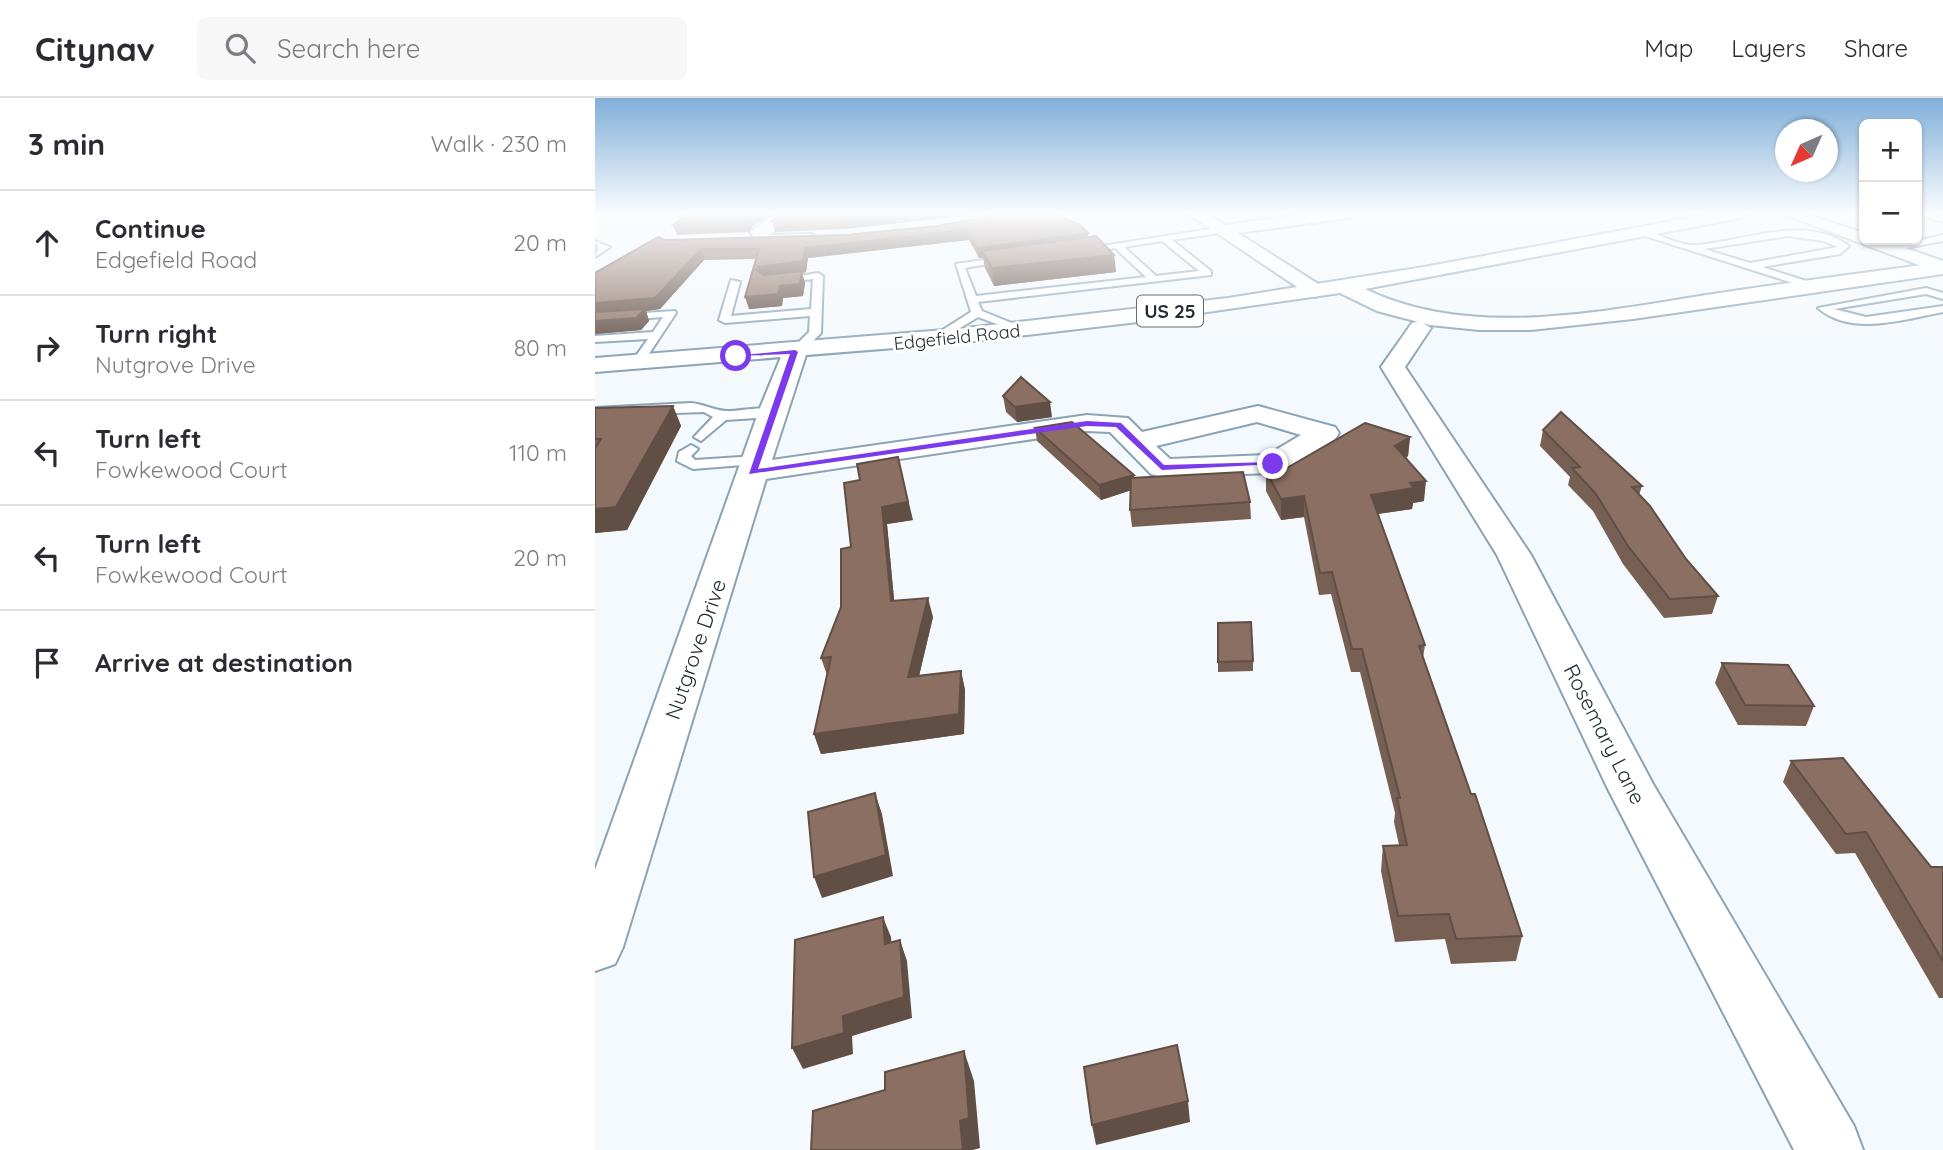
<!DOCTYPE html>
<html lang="en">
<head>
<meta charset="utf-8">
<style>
	:root { --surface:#fff; --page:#f7f7f7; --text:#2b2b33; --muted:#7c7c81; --line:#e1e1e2 }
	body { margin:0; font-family:Quicksand,sans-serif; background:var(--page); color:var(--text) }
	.controls { position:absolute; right:21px; top:21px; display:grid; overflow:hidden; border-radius:10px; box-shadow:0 2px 5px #0004 }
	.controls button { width:63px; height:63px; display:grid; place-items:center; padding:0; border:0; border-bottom:2px solid var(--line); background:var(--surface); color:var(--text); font:35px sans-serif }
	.compass { position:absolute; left:1180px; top:21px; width:63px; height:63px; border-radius:50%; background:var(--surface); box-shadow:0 2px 5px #0004; rotate:225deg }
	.stop { position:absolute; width:21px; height:21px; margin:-16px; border:5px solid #7c3aed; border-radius:50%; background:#fff }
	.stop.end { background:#7c3aed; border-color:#fff; box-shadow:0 2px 7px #0008 }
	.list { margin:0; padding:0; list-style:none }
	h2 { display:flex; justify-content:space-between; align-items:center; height:91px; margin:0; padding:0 28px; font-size:30px }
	h2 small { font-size:23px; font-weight:400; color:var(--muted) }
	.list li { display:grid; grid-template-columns:46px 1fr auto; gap:21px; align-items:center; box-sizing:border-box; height:105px; padding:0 28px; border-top:2px solid var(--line) }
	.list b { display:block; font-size:26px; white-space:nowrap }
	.list p { margin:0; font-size:23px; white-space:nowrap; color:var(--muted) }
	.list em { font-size:23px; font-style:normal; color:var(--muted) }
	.icon { flex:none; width:38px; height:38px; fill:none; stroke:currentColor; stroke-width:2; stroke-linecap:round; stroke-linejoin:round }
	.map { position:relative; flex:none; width:1348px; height:1052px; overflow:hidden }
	header { display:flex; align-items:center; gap:42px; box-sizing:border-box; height:98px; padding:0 35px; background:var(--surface); border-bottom:2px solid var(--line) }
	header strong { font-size:33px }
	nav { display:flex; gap:38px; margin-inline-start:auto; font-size:24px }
	.search { width:490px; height:63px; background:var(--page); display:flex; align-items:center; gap:18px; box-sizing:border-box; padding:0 24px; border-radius:10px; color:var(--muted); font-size:26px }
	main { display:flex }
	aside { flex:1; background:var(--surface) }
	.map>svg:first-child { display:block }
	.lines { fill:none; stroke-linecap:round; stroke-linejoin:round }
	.service-casing { stroke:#8aa3b6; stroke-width:4 }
	.minor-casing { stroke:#8aa3b6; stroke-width:4 }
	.tertiary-casing { stroke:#8aa3b6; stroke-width:4 }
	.primary-casing { stroke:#8aa3b6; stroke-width:4 }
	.service { fill:#fff; fill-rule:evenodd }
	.minor { fill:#fff; fill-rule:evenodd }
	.tertiary { fill:#fff; fill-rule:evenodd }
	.primary { fill:#fff; fill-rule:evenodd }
	.wall { fill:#775f54 }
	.shaded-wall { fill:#614e45 }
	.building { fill:#8a6f62; stroke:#614e45; stroke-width:2 }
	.route { fill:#7c3aed }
	.labels { text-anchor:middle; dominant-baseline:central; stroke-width:6; stroke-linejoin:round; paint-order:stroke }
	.far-street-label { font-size:18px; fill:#222c33; stroke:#fff }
	.shield { fill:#fff; stroke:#646b70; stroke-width:2 }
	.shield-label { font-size:19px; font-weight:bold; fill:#222c33 }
	.street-label { font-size:21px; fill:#222c33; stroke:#fff }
</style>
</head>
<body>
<header>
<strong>Citynav</strong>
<div class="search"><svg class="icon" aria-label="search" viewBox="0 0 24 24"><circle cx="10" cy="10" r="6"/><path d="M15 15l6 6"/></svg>Search here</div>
<nav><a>Map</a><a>Layers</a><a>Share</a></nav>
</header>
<main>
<aside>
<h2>3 min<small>Walk · 230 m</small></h2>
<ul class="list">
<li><svg class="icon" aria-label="ahead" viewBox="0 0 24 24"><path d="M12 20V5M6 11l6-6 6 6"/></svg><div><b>Continue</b><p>Edgefield Road</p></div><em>20 m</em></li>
<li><svg class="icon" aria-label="right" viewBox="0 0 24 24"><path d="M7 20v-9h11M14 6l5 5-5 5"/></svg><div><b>Turn right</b><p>Nutgrove Drive</p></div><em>80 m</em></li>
<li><svg class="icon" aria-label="left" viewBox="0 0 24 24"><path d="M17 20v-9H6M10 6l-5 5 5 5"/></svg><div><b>Turn left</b><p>Fowkewood Court</p></div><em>110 m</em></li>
<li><svg class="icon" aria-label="left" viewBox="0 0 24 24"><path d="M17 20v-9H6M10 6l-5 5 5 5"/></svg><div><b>Turn left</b><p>Fowkewood Court</p></div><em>20 m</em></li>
<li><svg class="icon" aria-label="arrive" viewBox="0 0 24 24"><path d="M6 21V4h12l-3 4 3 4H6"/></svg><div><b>Arrive at destination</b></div></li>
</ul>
</aside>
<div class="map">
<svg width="1348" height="1052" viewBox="0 0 1348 1052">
	<rect width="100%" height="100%" fill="#f4f9fd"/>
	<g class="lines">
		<defs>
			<path id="service" d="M 1324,115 L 1348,118 L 1348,124 L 1325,117 Z
				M 628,129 L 631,134 L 577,142 L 616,173 L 616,177 L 383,204 L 387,213 L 434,232 L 424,234 L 383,219 L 342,244 L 332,242 L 376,214 L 361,166 L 415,158 L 420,161 L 370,170 L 381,198 L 551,179 L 520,150 L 487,155 L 482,152 ZM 567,143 L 604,173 L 561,178 L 529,149 Z
				M 1044,130 C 1061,135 1084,148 1101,147 C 1150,144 1208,115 1254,148 L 1245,156 L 1167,169 L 1221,186 L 1222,188 L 1217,191 L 1041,135 ZM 1193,138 L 1228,143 L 1243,149 L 1155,165 L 1109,151 Z
				M 1348,137 L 1348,143 L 1296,153 L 1291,150 Z
				M 0,143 L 15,149 L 0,159 L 3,150 Z
				M 223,175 L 228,178 L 226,235 L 204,257 L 194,254 L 214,234 L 215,218 L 130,225 L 124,222 L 136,182 L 145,184 L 136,218 L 216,211 L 218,181 L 183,185 L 178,182 Z
				M 1331,190 L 1348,195 L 1348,201 L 1331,196 L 1239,211 L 1271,219 L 1348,208 L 1348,214 C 1310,221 1256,239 1223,210 Z
				M 80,213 L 81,215 L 46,268 L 36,265 L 53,241 L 0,244 L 0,238 L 58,234 L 68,219 L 0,224 L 0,218 Z
				M 96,305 C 109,306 123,314 134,313 C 148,313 172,306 183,315 L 176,319 L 131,322 L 106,343 L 99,339 L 118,319 L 109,314 L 0,318 L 0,310 Z
				M 96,347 L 103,351 L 96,358 L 100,362 L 161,358 L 168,362 L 161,366 L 98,371 L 82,363 L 84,354 Z"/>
			<path id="minor" d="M 180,115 L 198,115 L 175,137 L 216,136 L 225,141 L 216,146 L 164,146 L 155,134 Z
				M 592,115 L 611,115 L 630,127 L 719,115 L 761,115 L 753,120 L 643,135 L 728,189 L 731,193 L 721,199 L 714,197 Z
				M 825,223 L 836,230 L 810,269 L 936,457 L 1058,686 L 1259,1028 L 1268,1052 L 1199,1052 L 1012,689 L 902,457 L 786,269 L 817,225 Z
				M 200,247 L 208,249 L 212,254 L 177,362 L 492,317 L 533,320 L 547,334 L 663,308 L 740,329 L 744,335 L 740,341 L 689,372 L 678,375 L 567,379 L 556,376 L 515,334 L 492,333 L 171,381 L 28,849 L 20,866 L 0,873 L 0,772 L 165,310 L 188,254 L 192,249 ZM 662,324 L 706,337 L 672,357 L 575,361 L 561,348 Z"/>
			<path id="tertiary" d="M 1185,115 L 1208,115 L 1269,135 L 1269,142 L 1287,142 L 1348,163 L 1348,176 Z"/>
			<path id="primary" d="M 1120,115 L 1154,115 L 1146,120 L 770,191 C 881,244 1015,211 1131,194 C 1204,183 1276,174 1348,164 L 1348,176 L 1038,221 L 936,232 L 884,232 L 835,227 L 782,213 L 745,195 L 543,224 L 362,245 L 0,274 L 0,260 L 362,231 L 633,200 L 829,169 Z"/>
		</defs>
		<use href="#service" class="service-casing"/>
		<use href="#minor" class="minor-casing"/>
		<use href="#tertiary" class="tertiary-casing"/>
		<use href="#primary" class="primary-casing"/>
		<use href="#service" class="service"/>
		<use href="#minor" class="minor"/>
		<use href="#tertiary" class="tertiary"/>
		<use href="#primary" class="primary"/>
	</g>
	<path class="wall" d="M 177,115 L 157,128 L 154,134 L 82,137 L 78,127 Z
		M 394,115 L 249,131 L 182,134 L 180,134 L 177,123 Z
		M 427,117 L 493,135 L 493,140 L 519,157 L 521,174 L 399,188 L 390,170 L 388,160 L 384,160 L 374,142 L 213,160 L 211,174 L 207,175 L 210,185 L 208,198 L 188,200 L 187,208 L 154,211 L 161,161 L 109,162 L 65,211 L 51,213 L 54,223 L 46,232 L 0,236 L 0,175 L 70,142 L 251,137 L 341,128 Z
		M 408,298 L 457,319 L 422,324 L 411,314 Z
		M 78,308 L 86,328 L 32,432 L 0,435 L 0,310 Z
		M 440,330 L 539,377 L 539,380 L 655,404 L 656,421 L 537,429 L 535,412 L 536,392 L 506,402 L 442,343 Z
		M 948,332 L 1047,388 L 1044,397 L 1091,461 L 1123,498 L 1117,516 L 1069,520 L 1028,466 L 998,413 L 973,387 L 975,379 L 945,348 Z
		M 815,339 L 813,358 L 810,360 L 829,403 L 818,405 L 817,411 L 783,416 L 830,547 L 828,560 L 927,838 L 921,863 L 856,866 L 850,841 L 800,844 L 786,773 L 788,748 L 804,747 L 799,724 L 800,715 L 765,574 L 756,574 L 736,496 L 724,497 L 709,419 L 686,422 L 671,393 L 671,373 L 690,371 Z
		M 249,385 L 318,422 L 292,426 L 299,503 L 338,519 L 324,578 L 366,573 L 370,592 L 369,636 L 226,656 L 219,636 L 232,577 L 226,560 L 246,509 L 256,449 Z
		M 623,525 L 658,563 L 658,573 L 623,574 Z
		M 1127,565 L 1219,608 L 1211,628 L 1143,627 L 1120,585 Z
		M 1196,663 L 1336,769 L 1348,769 L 1348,900 L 1344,900 L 1260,755 L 1241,756 L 1188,684 Z"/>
	<path class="shaded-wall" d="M 158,115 L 177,115 L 157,128 L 154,134 L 151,124 L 153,117 Z
		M 302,115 L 394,115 L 249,131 L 246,121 Z
		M 372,132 L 374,142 L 213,160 L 211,174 L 207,175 L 210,185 L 208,198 L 188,200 L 187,208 L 154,211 L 150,199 L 163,169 L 210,150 Z
		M 493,135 L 494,145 L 387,153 L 388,160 L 384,160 L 382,150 Z
		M 106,151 L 109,162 L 65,211 L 51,213 L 54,223 L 46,232 L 0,236 L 0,205 Z
		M 519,157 L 521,174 L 399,188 L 397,170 Z
		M 455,304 L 457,319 L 422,324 L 420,309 Z
		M 78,308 L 86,328 L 32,432 L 0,435 L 0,411 Z
		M 815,339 L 813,358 L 798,368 L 800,348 Z
		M 303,359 L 318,422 L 292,426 L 301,522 L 296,503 L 287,409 Z
		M 539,377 L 540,391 L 506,402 L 504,387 Z
		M 831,383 L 829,403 L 818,405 L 817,411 L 775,417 L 776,397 L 815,385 Z
		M 709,398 L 709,419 L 686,422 L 686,401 Z
		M 333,500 L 338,519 L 319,599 L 313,579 Z
		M 366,573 L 370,592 L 369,636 L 226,656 L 219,636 Z
		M 280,695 L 287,716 L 298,778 L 227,800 L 219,779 Z
		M 288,819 L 296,839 L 298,867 L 290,846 Z
		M 305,842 L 312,863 L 317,920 L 257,938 L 258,956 L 208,971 L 197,950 L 248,918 Z
		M 369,953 L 379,983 L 385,1050 L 378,1052 L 368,1052 L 365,1023 Z
		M 593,1003 L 595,1024 L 501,1047 L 497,1027 Z"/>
	<path class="building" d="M 94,115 L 158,115 L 153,117 L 151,124 L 78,127 Z
		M 187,115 L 302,115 L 246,121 L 177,123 Z
		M 412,115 L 424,115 L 427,117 L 440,115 L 455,115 L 484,126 L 493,135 L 382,150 L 372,132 L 210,150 L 208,163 L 163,169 L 161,172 L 169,177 L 207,173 L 205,186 L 185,188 L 183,196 L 150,199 L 164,151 L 106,151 L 60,200 L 0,205 L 0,175 L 63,139 L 70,142 L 251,137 L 341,128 Z
		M 501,138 L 519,157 L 397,170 L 387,153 Z
		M 50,211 L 41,220 L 0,223 L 0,214 Z
		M 426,279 L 455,304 L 420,309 L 408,298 Z
		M 78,308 L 21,409 L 0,411 L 0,350 L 6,341 L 0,341 L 0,310 Z
		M 966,314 L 1047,388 L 1037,389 L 1055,408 L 1091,461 L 1123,498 L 1075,501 L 1033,448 L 1001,396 L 977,370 L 985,369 L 948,332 Z
		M 477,324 L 539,377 L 504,387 L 440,330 Z
		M 770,325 L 815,339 L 800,348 L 831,383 L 815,385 L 819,390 L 776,397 L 830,547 L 824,548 L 876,696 L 880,696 L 927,838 L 861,841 L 854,816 L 803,818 L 788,748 L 812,747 L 802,700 L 805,700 L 767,551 L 757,551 L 737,474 L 725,475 L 709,398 L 686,401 L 671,373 L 690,371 Z
		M 303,359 L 313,404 L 287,409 L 296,503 L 333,500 L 313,579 L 366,573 L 364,616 L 219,636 L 236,559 L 226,560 L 246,509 L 246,451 L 256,449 L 249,385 L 265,382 L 262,366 Z
		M 648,374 L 655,404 L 535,412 L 536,380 Z
		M 656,524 L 658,563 L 623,564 L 623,525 Z
		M 1127,565 L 1193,567 L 1219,608 L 1150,607 Z
		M 1248,660 L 1336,769 L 1348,769 L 1348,863 L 1271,734 L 1251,736 L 1196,663 Z
		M 280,695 L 291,757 L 219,779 L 213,714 Z
		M 288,819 L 290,846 L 305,842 L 309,899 L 248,918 L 249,935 L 197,950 L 200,842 Z
		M 582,947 L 593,1003 L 497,1027 L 489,969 Z
		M 369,953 L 374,1020 L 365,1023 L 368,1052 L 216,1052 L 218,1013 L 290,992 L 290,974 Z"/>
	<linearGradient id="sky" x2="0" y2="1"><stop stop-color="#80afd9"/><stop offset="0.44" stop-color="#fafcfe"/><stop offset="1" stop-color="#fafcfe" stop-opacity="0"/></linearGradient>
	<rect width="1348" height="262" fill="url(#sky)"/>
	<path class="route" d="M 200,252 L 203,254 L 163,371 L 492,323 L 526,325 L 569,367 L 678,364 L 682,366 L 567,372 L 521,329 L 492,328 L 154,376 L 195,256 L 137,258 Z"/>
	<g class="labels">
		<g class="far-street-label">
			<text transform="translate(362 239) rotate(-6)">Edgefield Road</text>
		</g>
		<rect class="shield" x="542" y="197.5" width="66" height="31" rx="5"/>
		<g class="shield-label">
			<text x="575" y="213">US 25</text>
		</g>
		<g class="street-label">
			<text transform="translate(100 551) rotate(-71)">Nutgrove Drive</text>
			<text transform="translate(1010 636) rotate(63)">Rosemary Lane</text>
		</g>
	</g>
</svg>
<div class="controls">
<button>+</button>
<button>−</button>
</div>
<svg class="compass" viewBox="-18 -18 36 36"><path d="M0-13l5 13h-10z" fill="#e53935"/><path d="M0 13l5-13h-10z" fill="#7c7c81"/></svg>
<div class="stop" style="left:141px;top:258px"></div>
<div class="stop end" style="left:678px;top:366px"></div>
</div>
</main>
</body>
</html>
